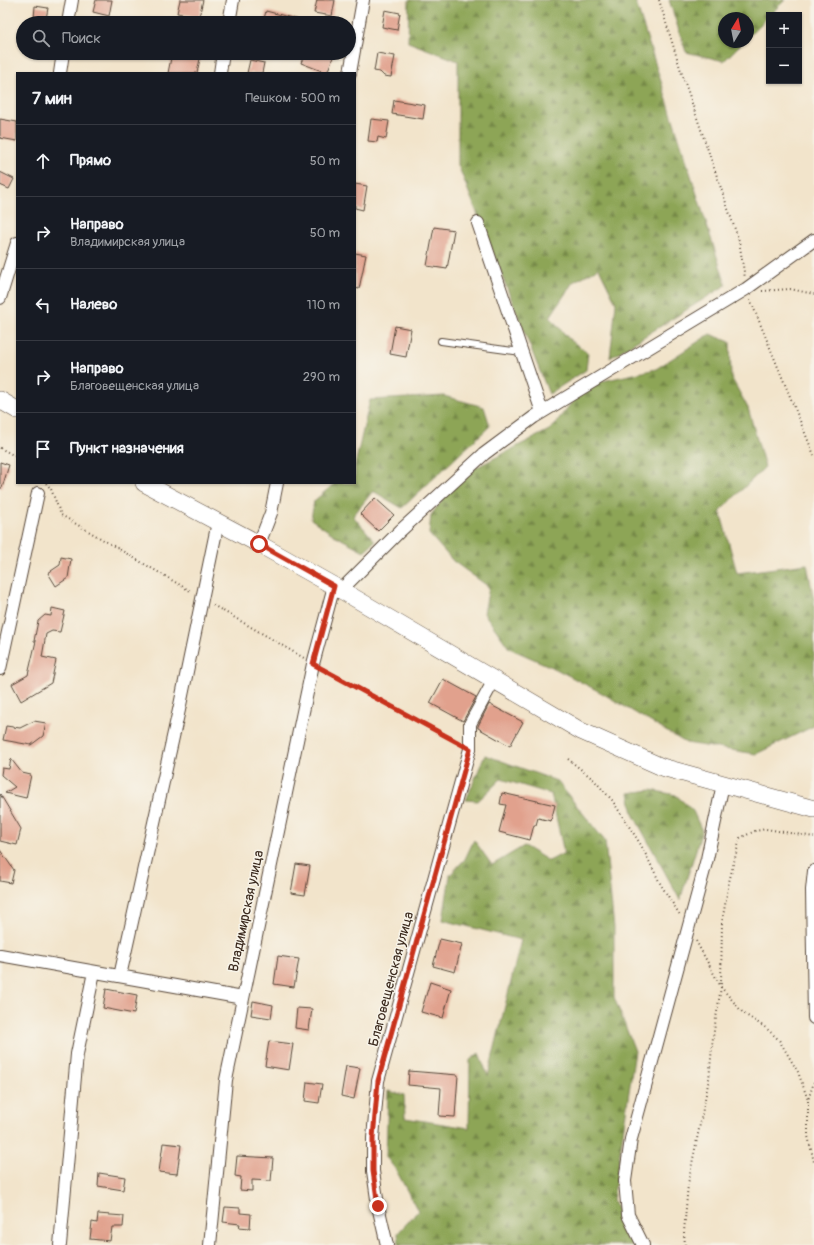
<!DOCTYPE html>
<html lang="ru">
<head>
<meta charset="utf-8">
<style>
	:root { --surface:#171b24; --page:#20242c; --text:#f1f3f6; --muted:#9ea1a6; --line:#363941 }
	body { margin:0; font-family:Pangolin,sans-serif; background:var(--page); color:var(--text) }
	.controls { position:absolute; right:12px; top:12px; display:grid; overflow:hidden; border-radius:0px; box-shadow:0 1px 3px #0004 }
	.controls button { width:36px; height:36px; display:grid; place-items:center; padding:0; border:0; border-bottom:1px solid var(--line); background:var(--surface); color:var(--text); font:20px sans-serif }
	.compass { position:absolute; left:718px; top:12px; width:36px; height:36px; border-radius:50%; background:var(--surface); box-shadow:0 1px 3px #0004; rotate:10deg }
	.stop { position:absolute; width:12px; height:12px; margin:-9px; border:3px solid #c8321e; border-radius:50%; background:#fff }
	.stop.end { background:#c8321e; border-color:#fff; box-shadow:0 1px 4px #0008 }
	.list { margin:0; padding:0; list-style:none }
	h2 { display:flex; justify-content:space-between; align-items:center; height:52px; margin:0; padding:0 16px; font-size:17px }
	h2 small { font-size:13px; font-weight:400; color:var(--muted) }
	.list li { display:grid; grid-template-columns:26px 1fr auto; gap:12px; align-items:center; box-sizing:border-box; height:72px; padding:0 16px; border-top:1px solid var(--line) }
	.list b { display:block; font-size:15px; white-space:nowrap }
	.list p { margin:0; font-size:13px; white-space:nowrap; color:var(--muted) }
	.list em { font-size:13px; font-style:normal; color:var(--muted) }
	.icon { flex:none; width:22px; height:22px; fill:none; stroke:currentColor; stroke-width:2; stroke-linecap:round; stroke-linejoin:round }
	.map { position:relative; flex:none; width:814px; height:1245px; overflow:hidden }
	.search { position:absolute; background:var(--surface); box-shadow:0 1px 3px #0004; left:16px; top:16px; width:340px; height:44px; display:flex; align-items:center; gap:10px; box-sizing:border-box; padding:0 14px; border-radius:22px; color:var(--muted); font-size:15px }
	.panel { position:absolute; background:var(--surface); box-shadow:0 1px 3px #0004; left:16px; top:72px; width:340px; height:412px; border-radius:0px }
	.map>svg:first-child { display:block }
	.forest { fill:url(#forest-firs); stroke:#64683a }
	.building { fill:#e1a18d }
	.lines { fill:none; stroke-linecap:round; stroke-linejoin:round }
	.lane-casing { stroke:#564638; stroke-width:8 }
	.street-casing { stroke:#564638; stroke-width:14 }
	.secondary-casing { stroke:#564638; stroke-width:18 }
	.path { stroke:#564638; stroke-width:2; stroke-dasharray:1 3; stroke-linecap:butt }
	.lane { stroke:#fff; stroke-width:6 }
	.street { stroke:#fff; stroke-width:12 }
	.secondary { stroke:#fff; stroke-width:17 }
	.route { stroke:#c8321e; stroke-width:5 }
	.labels { text-anchor:middle; dominant-baseline:central; stroke-width:3; stroke-linejoin:round; paint-order:stroke }
	.street-label { font-size:14px; fill:#3b2a1e; stroke:#f7f3e8 }
</style>
</head>
<body>
<div class="map">
<svg width="814" height="1245" viewBox="0 0 814 1245">
	<defs>
		<pattern id="forest-firs" width="22" height="20" patternUnits="userSpaceOnUse"><rect width="22" height="20" fill="#8da556"/><path d="M5 1l3.5 6h-7zM16 11l3.5 6h-7z" fill="#748747"/></pattern>
	</defs>
	<rect width="100%" height="100%" fill="#f7f3e8"/>
	<filter id="ink" filterUnits="userSpaceOnUse"><feTurbulence type="fractalNoise" baseFrequency=".025" numOctaves="2"/><feDisplacementMap in="SourceGraphic" scale="8" xChannelSelector="R" yChannelSelector="G"/><feConvolveMatrix kernelMatrix="1 2 1 2 8 2 1 2 1" color-interpolation-filters="sRGB"/></filter>
	<filter id="wash" filterUnits="userSpaceOnUse"><feTurbulence type="fractalNoise" baseFrequency=".012" numOctaves="4" result="noise"/><feDisplacementMap in="SourceGraphic" scale="16" xChannelSelector="R" yChannelSelector="G"/><feGaussianBlur stdDeviation="0.9" result="paint"/><feColorMatrix in="noise" values="0 0 0 0 0 0 0 0 0 0 0 0 0 0 0 0 0 1.4 0 .05"/><feComposite in="paint" operator="in"/></filter>
	<g filter="url(#wash)">
		<rect width="100%" height="100%" fill="#f2e4cb"/>
		<path class="forest" d="M 409,0 L 635,0 L 726,285 L 610,358 L 616,303 L 599,268 L 573,282 L 550,317 L 569,339 L 588,353 L 586,370 L 549,394 L 458,165 L 458,61 L 408,42 Z
			M 669,0 L 785,0 L 770,15 L 769,15 L 769,16 L 748,37 L 748,18 L 724,18 L 724,42 L 743,42 L 724,61 L 686,52 Z
			M 710,334 L 730,342 L 731,377 L 748,408 L 765,467 L 720,511 L 737,573 L 807,564 L 814,601 L 814,726 L 756,754 L 686,743 L 602,693 L 556,669 L 509,648 L 484,613 L 489,587 L 453,561 L 429,534 L 431,515 L 446,495 L 452,480 L 551,429 L 585,385 L 656,369 Z
			M 444,396 L 484,407 L 490,426 L 402,508 L 373,491 L 353,516 L 375,541 L 364,551 L 334,535 L 311,519 L 314,501 L 335,483 L 355,483 L 355,465 L 370,400 Z
			M 485,755 L 557,781 L 605,841 L 614,928 L 614,997 L 635,1051 L 613,1200 L 634,1245 L 399,1245 L 398,1233 L 418,1211 L 396,1170 L 386,1157 L 388,1091 L 404,1095 L 405,1118 L 469,1128 L 470,1060 L 479,1053 L 488,1076 L 521,940 L 443,920 L 450,875 L 465,859 L 474,840 L 492,865 L 524,846 L 549,861 L 564,853 L 551,794 L 501,779 L 478,801 L 466,800 Z
			M 651,790 L 676,795 L 693,811 L 702,831 L 680,900 L 633,814 L 629,793 Z"/>
		<g id="blocks">
			<path class="building" d="M 96,0 L 112,0 L 109,16 L 93,12 Z
				M 180,0 L 203,0 L 199,17 L 177,13 Z
				M 317,0 L 335,0 L 332,16 L 314,13 Z
				M 35,6 L 48,8 L 46,19 L 34,18 Z
				M 385,10 L 400,13 L 397,30 L 382,27 Z
				M 266,11 L 300,20 L 300,23 L 263,23 Z
				M 172,53 L 194,53 L 201,54 L 197,73 L 168,73 Z
				M 305,53 L 323,53 L 333,57 L 327,73 L 301,63 Z
				M 377,53 L 395,56 L 391,77 L 384,76 L 380,72 L 374,71 Z
				M 250,60 L 264,63 L 262,73 L 247,73 Z
				M 394,100 L 425,105 L 423,119 L 392,114 Z
				M 0,119 L 17,122 L 17,141 L 0,138 Z
				M 371,119 L 389,121 L 386,139 L 378,137 L 377,142 L 368,141 Z
				M 0,172 L 14,179 L 9,189 L 0,185 Z
				M 355,184 L 367,186 L 363,210 L 355,208 Z
				M 434,227 L 454,230 L 447,269 L 427,266 Z
				M 355,253 L 366,255 L 359,289 L 355,288 Z
				M 395,326 L 411,329 L 406,357 L 390,354 Z
				M 0,462 L 9,465 L 2,488 L 0,488 Z
				M 375,498 L 394,515 L 378,531 L 360,514 Z
				M 61,557 L 71,559 L 68,578 L 56,586 L 48,573 L 60,565 Z
				M 52,608 L 65,611 L 60,632 L 52,631 L 46,634 L 42,657 L 56,660 L 51,683 L 21,701 L 12,684 L 28,675 L 36,641 L 34,641 L 38,621 L 45,615 L 51,616 Z
				M 443,679 L 476,697 L 463,721 L 430,703 Z
				M 489,704 L 523,722 L 510,746 L 478,728 L 478,726 Z
				M 34,721 L 46,723 L 43,736 L 31,745 L 3,740 L 6,726 L 20,728 Z
				M 11,759 L 22,773 L 31,775 L 26,798 L 5,793 L 15,787 L 1,775 L 2,768 L 9,769 Z
				M 502,793 L 555,805 L 551,821 L 538,818 L 536,825 L 534,825 L 530,840 L 499,832 L 506,805 L 500,804 Z
				M 0,794 L 21,829 L 17,845 L 0,841 Z
				M 0,850 L 14,870 L 11,883 L 0,881 Z
				M 296,864 L 310,866 L 305,895 L 291,893 Z
				M 440,939 L 462,944 L 455,972 L 433,966 Z
				M 278,956 L 299,959 L 294,987 L 274,984 Z
				M 430,982 L 451,989 L 443,1018 L 421,1012 Z
				M 106,989 L 137,995 L 134,1014 L 103,1008 Z
				M 253,1001 L 273,1005 L 271,1018 L 251,1015 Z
				M 297,1008 L 312,1009 L 309,1030 L 295,1028 Z
				M 269,1041 L 293,1044 L 289,1070 L 265,1066 Z
				M 346,1066 L 360,1068 L 354,1099 L 341,1096 Z
				M 409,1071 L 458,1075 L 455,1117 L 439,1116 L 441,1088 L 408,1085 Z
				M 307,1082 L 322,1084 L 319,1103 L 305,1101 Z
				M 163,1143 L 181,1145 L 177,1174 L 159,1172 Z
				M 237,1156 L 273,1158 L 271,1181 L 252,1180 L 252,1191 L 240,1190 L 241,1177 L 235,1176 Z
				M 99,1173 L 125,1177 L 123,1190 L 98,1186 Z
				M 225,1207 L 240,1208 L 240,1213 L 251,1214 L 250,1228 L 239,1227 L 240,1224 L 223,1222 Z
				M 98,1214 L 124,1216 L 123,1227 L 112,1227 L 110,1241 L 90,1239 L 92,1222 L 97,1223 Z"/>
		</g>
	</g>
	<g filter="url(#ink)">
		<use href="#blocks" fill-opacity="0" stroke="#564638" stroke-width="1"/>
		<g class="lines">
			<defs>
				<path id="lane" d="M 441,341 L 521,352"/>
				<path id="street" d="M 68,23 L 72,0
					M 229,23 L 233,0
					M 60,73 L 63,53
					M 220,73 L 223,53
					M 350,73 L 363,0
					M 478,223 L 542,412
					M 0,298 L 17,243
					M 259,544 L 271,513 L 277,483
					M 341,590 L 400,531 L 484,454 L 534,417 L 746,289 L 814,240
					M 0,669 L 38,493
					M 814,871 L 812,890 L 814,1018
					M 0,955 L 243,998
					M 120,976 L 179,710 L 218,522
					M 60,1245 L 77,1054 L 94,972
					M 210,1245 L 226,1080 L 313,664 L 334,586
					M 387,1245 L 378,1206 L 373,1171 L 373,1138 L 378,1081 L 470,749 L 470,724 L 494,680
					M 643,1245 L 628,1215 L 625,1181 L 631,1139 L 707,859 L 723,784"/>
				<path id="secondary" d="M 0,400 L 17,410
					M 144,483 L 259,544 L 341,590 L 581,731 L 662,767 L 814,809"/>
			</defs>
			<use href="#lane" class="lane-casing"/>
			<use href="#street" class="street-casing"/>
			<use href="#secondary" class="secondary-casing"/>
			<path class="path" d="M 659,0 L 681,71 L 739,241 L 745,278
				M 762,291 L 790,289 L 814,294
				M 750,299 L 814,455
				M 0,448 L 17,457
				M 46,483 L 51,489 L 61,515 L 192,592
				M 213,605 L 304,658
				M 323,669 L 458,742
				M 568,759 L 593,779 L 612,800 L 641,845 L 661,885 L 680,915
				M 696,941 L 721,987 L 743,1013 L 766,1028 L 779,1040 L 798,1072 L 808,1100
				M 814,1082 L 808,1100 L 808,1136 L 814,1162
				M 685,1245 L 684,1232 L 688,1184 L 709,1079 L 713,1037 L 721,987 L 722,922 L 729,882 L 740,838 L 755,831 L 766,829 L 814,837"/>
			<use href="#lane" class="lane"/>
			<use href="#street" class="street"/>
			<use href="#secondary" class="secondary"/>
		</g>
	</g>
	<g class="lines" filter="url(#ink)">
		<path class="route" d="M 259,544 L 334,586 L 313,664 L 470,749 L 378,1081 L 373,1138 L 373,1171 L 378,1206"/>
	</g>
	<g class="labels">
		<g class="street-label">
			<text transform="translate(246 911) rotate(-78)">Владимирская улица</text>
			<text transform="translate(391 979) rotate(-75)">Благовещенская улица</text>
		</g>
	</g>
</svg>
<div class="controls">
<button>+</button>
<button>−</button>
</div>
<svg class="compass" viewBox="-18 -18 36 36"><path d="M0-13l5 13h-10z" fill="#e53935"/><path d="M0 13l5-13h-10z" fill="#9ea1a6"/></svg>
<div class="stop" style="left:259px;top:544px"></div>
<div class="stop end" style="left:378px;top:1206px"></div>
<div class="search"><svg class="icon" aria-label="search" viewBox="0 0 24 24"><circle cx="10" cy="10" r="6"/><path d="M15 15l6 6"/></svg>Поиск</div>
<section class="panel">
<h2>7 мин<small>Пешком · 500 m</small></h2>
<ul class="list">
<li><svg class="icon" aria-label="ahead" viewBox="0 0 24 24"><path d="M12 20V5M6 11l6-6 6 6"/></svg><div><b>Прямо</b></div><em>50 m</em></li>
<li><svg class="icon" aria-label="right" viewBox="0 0 24 24"><path d="M7 20v-9h11M14 6l5 5-5 5"/></svg><div><b>Направо</b><p>Владимирская улица</p></div><em>50 m</em></li>
<li><svg class="icon" aria-label="left" viewBox="0 0 24 24"><path d="M17 20v-9H6M10 6l-5 5 5 5"/></svg><div><b>Налево</b></div><em>110 m</em></li>
<li><svg class="icon" aria-label="right" viewBox="0 0 24 24"><path d="M7 20v-9h11M14 6l5 5-5 5"/></svg><div><b>Направо</b><p>Благовещенская улица</p></div><em>290 m</em></li>
<li><svg class="icon" aria-label="arrive" viewBox="0 0 24 24"><path d="M6 21V4h12l-3 4 3 4H6"/></svg><div><b>Пункт назначения</b></div></li>
</ul>
</section>
</div>
</body>
</html>
